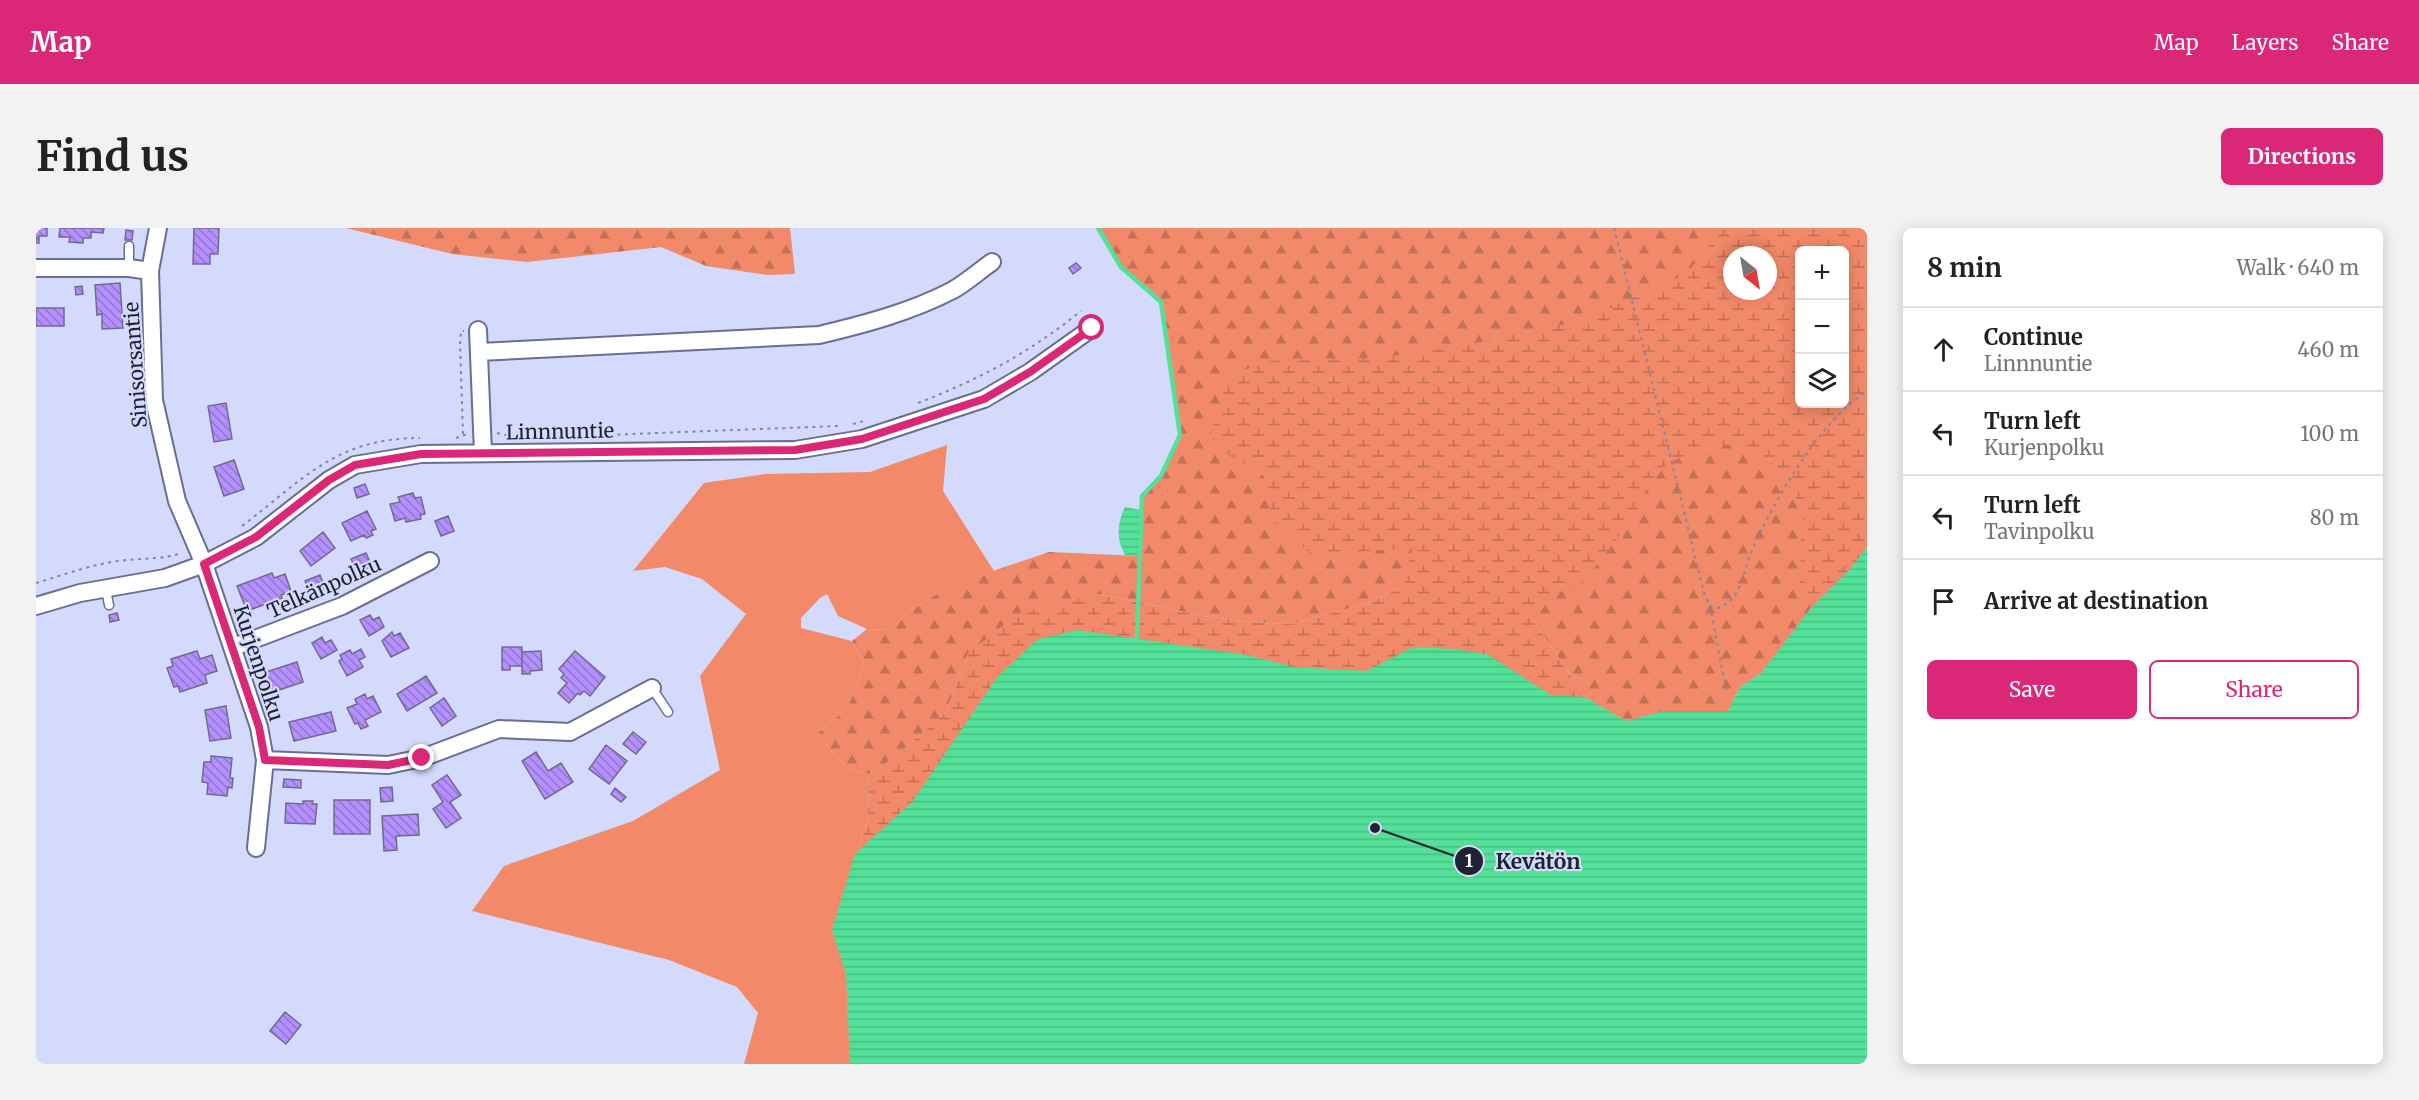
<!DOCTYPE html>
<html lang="en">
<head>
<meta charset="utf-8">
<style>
	:root { --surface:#fff; --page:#f2f2f2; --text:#222; --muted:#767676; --line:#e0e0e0; --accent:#db2777 }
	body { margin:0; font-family:Merriweather,serif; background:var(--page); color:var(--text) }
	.controls { position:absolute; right:18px; top:18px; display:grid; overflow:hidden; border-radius:9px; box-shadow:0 3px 15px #0003 }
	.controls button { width:54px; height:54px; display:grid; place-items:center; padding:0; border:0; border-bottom:2px solid var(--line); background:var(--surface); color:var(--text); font:30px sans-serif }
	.compass { position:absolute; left:1687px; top:18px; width:54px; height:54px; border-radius:50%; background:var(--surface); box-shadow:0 3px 15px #0003; rotate:149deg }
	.stop { position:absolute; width:18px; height:18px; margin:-14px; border:4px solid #db2777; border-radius:50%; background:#fff }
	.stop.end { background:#db2777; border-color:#fff; box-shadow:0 2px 6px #0008 }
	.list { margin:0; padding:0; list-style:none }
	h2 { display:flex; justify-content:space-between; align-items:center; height:78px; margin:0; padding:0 24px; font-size:26px }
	h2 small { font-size:20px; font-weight:400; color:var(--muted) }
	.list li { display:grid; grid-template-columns:39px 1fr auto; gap:18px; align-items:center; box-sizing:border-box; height:84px; padding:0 24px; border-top:2px solid var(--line) }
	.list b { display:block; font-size:22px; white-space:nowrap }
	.list p { margin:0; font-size:20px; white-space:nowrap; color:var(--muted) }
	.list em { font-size:20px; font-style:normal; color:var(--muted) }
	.actions { display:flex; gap:12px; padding:18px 24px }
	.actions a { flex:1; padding:14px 0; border:2px solid var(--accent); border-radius:9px; text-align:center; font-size:21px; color:var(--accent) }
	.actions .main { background:var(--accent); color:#fff }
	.icon { flex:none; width:33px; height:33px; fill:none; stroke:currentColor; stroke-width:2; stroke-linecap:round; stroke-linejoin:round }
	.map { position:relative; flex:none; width:1831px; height:836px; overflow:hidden; border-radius:9px }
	header { display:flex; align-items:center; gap:36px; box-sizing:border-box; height:84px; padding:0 30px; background:var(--accent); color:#fff }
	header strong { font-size:28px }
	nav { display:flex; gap:33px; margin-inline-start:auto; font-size:21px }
	.intro { display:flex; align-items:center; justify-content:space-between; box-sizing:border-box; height:144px; padding:0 36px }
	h1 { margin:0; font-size:42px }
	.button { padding:15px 27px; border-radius:9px; background:var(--accent); color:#fff; font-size:21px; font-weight:700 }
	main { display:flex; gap:36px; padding:0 36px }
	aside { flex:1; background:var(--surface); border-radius:9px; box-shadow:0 3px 15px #0003 }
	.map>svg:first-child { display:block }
	.grass { fill:#f28969 }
	.forest { fill:url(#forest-firs); fill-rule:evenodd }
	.wetland { fill:url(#wetland-marsh); fill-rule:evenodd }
	.water { fill:url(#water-rules) }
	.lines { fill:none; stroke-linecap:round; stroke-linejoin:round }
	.stream { stroke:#53e098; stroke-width:4.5 }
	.building { fill:url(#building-back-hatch); stroke:#73698e; stroke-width:1.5 }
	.lane-casing { stroke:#696f93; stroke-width:11 }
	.street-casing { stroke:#696f93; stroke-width:20 }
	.path { stroke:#8287a0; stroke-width:2; stroke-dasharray:3 4.5; stroke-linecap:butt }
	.lane { stroke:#fff; stroke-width:8 }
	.street { stroke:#fff; stroke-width:16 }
	.route { stroke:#db2777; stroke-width:8 }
	.labels { text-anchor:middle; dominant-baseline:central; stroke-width:4.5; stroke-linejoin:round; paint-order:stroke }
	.street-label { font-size:20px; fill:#1f2231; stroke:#d4dafc }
	.leader { fill:none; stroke:#1f2231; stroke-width:2 }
	.callout-dot { fill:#1f2231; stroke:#d4dafc; stroke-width:2 }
	.mark-label { font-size:18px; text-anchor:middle; font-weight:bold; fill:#fff }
	.callout-label { font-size:21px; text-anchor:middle; font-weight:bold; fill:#1f2231; stroke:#d4dafc; stroke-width:4.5; stroke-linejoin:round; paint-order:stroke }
</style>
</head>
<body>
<header>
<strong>Map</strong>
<nav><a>Map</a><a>Layers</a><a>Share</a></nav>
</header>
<div class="intro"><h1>Find us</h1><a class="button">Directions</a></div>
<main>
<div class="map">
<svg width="1831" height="836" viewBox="0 0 1831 836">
	<defs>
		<pattern id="forest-firs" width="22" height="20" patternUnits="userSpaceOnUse" patternTransform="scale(1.5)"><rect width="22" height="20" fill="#f28969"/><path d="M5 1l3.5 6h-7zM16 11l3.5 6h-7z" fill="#c37057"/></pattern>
		<pattern id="wetland-marsh" width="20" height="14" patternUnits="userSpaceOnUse" patternTransform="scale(1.5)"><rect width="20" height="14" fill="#f28969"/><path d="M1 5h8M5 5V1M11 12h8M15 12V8" fill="none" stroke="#c37057"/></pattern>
		<pattern id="water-rules" width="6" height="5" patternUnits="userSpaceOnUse" patternTransform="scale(1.5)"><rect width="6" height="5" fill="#53e098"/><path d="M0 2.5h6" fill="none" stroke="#48c083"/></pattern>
		<pattern id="building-back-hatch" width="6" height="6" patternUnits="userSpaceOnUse" patternTransform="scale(1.5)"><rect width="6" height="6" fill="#b490ff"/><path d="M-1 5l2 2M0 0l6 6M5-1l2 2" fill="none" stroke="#9275cf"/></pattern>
	</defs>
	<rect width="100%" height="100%" fill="#d4dafc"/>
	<path class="grass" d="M 911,217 L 907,263 L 958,343 L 913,358 L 871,385 L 853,402 L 831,401 L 802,388 L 791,366 L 784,370 L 765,390 L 765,400 L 816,413 L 828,434 L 812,480 L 781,506 L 812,541 L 833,546 L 832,590 L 796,702 L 810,746 L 814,836 L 708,836 L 722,785 L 701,759 L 633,732 L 436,683 L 468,638 L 597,593 L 684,542 L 664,448 L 710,386 L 666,351 L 629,339 L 597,343 L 668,255 L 729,246 L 834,244 Z"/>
	<path class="forest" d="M 310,0 L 754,0 L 759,46 L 732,47 L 670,38 L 625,19 L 491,34 L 416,26 Z
		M 1062,0 L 1831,0 L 1831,319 L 1775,380 L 1725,445 L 1704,459 L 1692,483 L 1628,483 L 1590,493 L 1549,469 L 1492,384 L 1368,358 L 1333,375 L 1255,396 L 1214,394 L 1167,388 L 1064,366 L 1040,372 L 932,425 L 910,484 L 857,531 L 833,546 L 812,541 L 781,506 L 812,480 L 828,434 L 816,413 L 831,401 L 853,402 L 871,385 L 913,358 L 1013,324 L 1103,328 L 1106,268 L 1125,248 L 1144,207 L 1125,74 L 1085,39 ZM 1764,22 L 1808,22 L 1808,176 L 1764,176 ZM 1696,27 L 1732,27 L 1732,63 L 1696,63 Z"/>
	<path class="wetland" d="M 1687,0 L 1831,0 L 1831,377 L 1704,459 L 1725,445 L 1775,380 L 1764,355 L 1765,305 L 1768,284 L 1742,241 L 1730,229 L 1714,220 L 1681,216 L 1655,224 L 1631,236 L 1611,261 L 1597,290 L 1550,351 L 1541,359 L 1526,363 L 1492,384 L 1549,469 L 1590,493 L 1628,483 L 1692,483 L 814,836 L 810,746 L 796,702 L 832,590 L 833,546 L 857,531 L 910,484 L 932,425 L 985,384 L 1064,366 L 1167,388 L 1214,394 L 1255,396 L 1333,375 L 1368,358 L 1376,320 L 1331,323 L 1292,329 L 1272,324 L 1239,292 L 1234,279 L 1232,259 L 1227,248 L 1216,238 L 1197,231 L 1174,209 L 1189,157 L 1205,143 L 1239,132 L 1344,130 L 1370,126 L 1426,118 L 1544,93 L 1650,46 ZM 1764,22 L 1808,22 L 1808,176 L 1764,176 ZM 1696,27 L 1732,27 L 1732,63 L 1696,63 Z"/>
	<path class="water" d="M 1089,279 L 1105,282 L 1103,328 L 1089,327 C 1080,312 1081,295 1089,279 Z
		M 1831,319 L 1831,836 L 814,836 L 810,746 L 796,702 L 819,626 L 876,574 L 962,448 L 1002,411 L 1041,402 L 1206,426 L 1259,439 L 1330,443 L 1377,419 L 1419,421 L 1451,426 L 1515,467 L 1549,469 L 1590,493 L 1628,483 L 1692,483 L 1704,459 L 1725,445 L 1775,380 L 1815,340 Z"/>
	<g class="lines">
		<path class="stream" d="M 1062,0 L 1085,39 L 1125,74 L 1144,207 L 1125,248 L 1106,268 L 1101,409"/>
	</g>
	<path class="building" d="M 0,0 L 11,0 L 11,8 L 3,8 L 3,15 L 0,15 Z
		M 24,0 L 68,0 L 67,5 L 55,4 L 55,10 L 47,10 L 47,15 L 33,14 L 34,9 L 23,9 Z
		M 158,0 L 183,0 L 182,26 L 174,26 L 174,36 L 157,36 Z
		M 90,2 L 97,3 L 96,12 L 89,12 Z
		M 1040,35 L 1045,40 L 1037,46 L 1033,40 Z
		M 84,55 L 87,100 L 66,101 L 66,86 L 61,87 L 59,57 Z
		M 46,58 L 47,66 L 40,67 L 39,59 Z
		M 0,80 L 28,80 L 28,98 L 0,98 Z
		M 190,175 L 196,211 L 178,214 L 172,178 Z
		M 198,232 L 208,261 L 188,268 L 178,239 Z
		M 329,256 L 333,266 L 321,270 L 318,260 Z
		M 377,265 L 379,270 L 385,269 L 389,286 L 384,287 L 385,291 L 370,294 L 369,290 L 359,293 L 354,276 L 364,274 L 362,269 Z
		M 331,283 L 340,301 L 335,303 L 337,307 L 330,310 L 328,307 L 315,313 L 306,295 Z
		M 412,288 L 418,303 L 405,308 L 399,293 Z
		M 287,304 L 299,320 L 275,338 L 264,323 Z
		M 330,325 L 336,338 L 321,344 L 315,331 Z
		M 236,345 L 238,350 L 249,346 L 255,363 L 245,367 L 246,370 L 211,383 L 201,358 Z
		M 284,347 L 289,360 L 275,367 L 269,353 Z
		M 81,385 L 83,392 L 74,394 L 73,387 Z
		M 334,387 L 337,392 L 343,389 L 348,399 L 333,408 L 324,392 Z
		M 356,404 L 358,408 L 364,405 L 373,420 L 355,429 L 346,413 Z
		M 286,409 L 289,415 L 295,412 L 301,422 L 285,431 L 276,415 Z
		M 466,419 L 486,419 L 486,438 L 474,438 L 474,442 L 466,442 Z
		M 325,421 L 329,429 L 323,432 L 327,439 L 311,448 L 303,433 L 306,431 L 304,427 L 314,422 L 316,426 Z
		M 161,423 L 164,431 L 176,427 L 181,443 L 169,447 L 171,455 L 144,464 L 142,458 L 138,459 L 131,440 L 137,438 L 135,431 Z
		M 505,423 L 506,442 L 494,443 L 494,446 L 486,446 L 486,424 Z
		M 539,423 L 569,449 L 554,468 L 548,463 L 544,467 L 542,465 L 533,475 L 522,465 L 531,455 L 525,450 L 528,446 L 523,441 Z
		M 261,434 L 267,454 L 234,465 L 227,445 Z
		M 390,448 L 401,465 L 371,483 L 361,466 Z
		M 329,466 L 331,471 L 337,468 L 345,484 L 329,492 L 332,498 L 325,501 L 322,495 L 319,496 L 311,480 L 321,476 L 319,471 Z
		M 408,470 L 420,488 L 406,498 L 394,480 Z
		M 190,478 L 195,510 L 174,513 L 169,482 Z
		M 295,484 L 300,503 L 258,513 L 253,494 Z
		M 597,504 L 610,514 L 600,526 L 587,516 Z
		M 570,517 L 591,533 L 573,556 L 553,541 Z
		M 500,524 L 512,543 L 525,535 L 537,554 L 509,571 L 486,533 Z
		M 175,528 L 196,530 L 194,550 L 197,550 L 196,560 L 192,559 L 191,568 L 171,566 L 172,555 L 166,554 L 168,534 L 175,534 Z
		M 411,547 L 425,567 L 414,574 L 425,590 L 410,600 L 397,581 L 407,574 L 396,557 Z
		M 248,551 L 265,552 L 265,560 L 247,559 Z
		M 356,559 L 357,573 L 345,574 L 344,560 Z
		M 579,560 L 590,569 L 585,574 L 575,566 Z
		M 298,572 L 334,572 L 334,606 L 298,606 Z
		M 267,573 L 277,573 L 276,576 L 281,576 L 279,596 L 249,595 L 250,575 L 267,576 Z
		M 382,586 L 383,607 L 360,608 L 361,622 L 348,623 L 346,588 Z
		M 249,784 L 265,797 L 250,816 L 234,803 Z"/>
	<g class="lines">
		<defs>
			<path id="lane" d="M 93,40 L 93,18
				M 70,362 L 73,377
				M 616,460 L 632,484"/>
			<path id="street" d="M 122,0 L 114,43 L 118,172 L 141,273 L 168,336 L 223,499 L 229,532 L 220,620
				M 0,40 L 93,40 L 114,43
				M 442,102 L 447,225
				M 443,124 L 783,107 C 829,96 875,84 917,62 C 931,54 943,43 956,34
				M 0,378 L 44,365 L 129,350 L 168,336 L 220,309 L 293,252 L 319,237 L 385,226 L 759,222 L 826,211 L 948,171 L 994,144 L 1056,100
				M 198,419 L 306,378 L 394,333
				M 229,532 L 352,537 L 386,530 L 463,501 L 534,504 L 616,460"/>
		</defs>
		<use href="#lane" class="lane-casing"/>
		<use href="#street" class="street-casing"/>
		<path class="path" d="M 1578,0 L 1668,365 L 1674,378 L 1682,380 C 1686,378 1691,376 1694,373 C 1706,361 1708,342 1714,327 C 1719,316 1724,304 1730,293 C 1753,250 1789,190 1831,163
			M 882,175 C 944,151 993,125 1045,83
			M 817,196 L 831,192
			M 461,205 L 479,209
			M 427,206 L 424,116 L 425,103 L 428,103
			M 544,208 L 802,198
			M 420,210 L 431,206
			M 206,298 C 268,251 300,210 384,210
			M 0,355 C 27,347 54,337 82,333 C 104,330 124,332 146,325
			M 1674,378 L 1691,466"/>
		<use href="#lane" class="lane"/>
		<use href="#street" class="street"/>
	</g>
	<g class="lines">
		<path class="route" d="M 386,530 L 352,537 L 229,532 L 223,499 L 168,336 L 220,309 L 293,252 L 319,237 L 385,226 L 759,222 L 826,211 L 948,171 L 994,144 L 1056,100"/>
	</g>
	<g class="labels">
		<g class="street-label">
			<text transform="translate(99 137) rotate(-94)">Sinisorsantie</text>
			<text transform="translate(524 203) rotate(-1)">Linnnuntie</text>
			<text transform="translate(288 359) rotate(-24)">Telkänpolku</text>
			<text transform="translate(223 435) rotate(72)">Kurjenpolku</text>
		</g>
	</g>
	<path class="leader" d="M1339 600L1433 633"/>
	<g class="callout-dot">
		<circle cx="1339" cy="600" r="6"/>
		<circle cx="1433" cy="633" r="15"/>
	</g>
	<g class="mark-label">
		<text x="1433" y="639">1</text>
	</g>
	<g class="callout-label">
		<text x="1502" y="641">Kevätön</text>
	</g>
</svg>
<div class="controls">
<button>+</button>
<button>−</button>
<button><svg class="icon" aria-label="layers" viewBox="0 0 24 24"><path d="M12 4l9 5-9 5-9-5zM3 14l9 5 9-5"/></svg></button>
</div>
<svg class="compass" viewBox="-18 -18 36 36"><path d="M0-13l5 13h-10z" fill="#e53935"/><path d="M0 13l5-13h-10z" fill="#767676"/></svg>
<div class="stop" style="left:1056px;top:100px"></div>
<div class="stop end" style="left:386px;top:530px"></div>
</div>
<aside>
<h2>8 min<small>Walk · 640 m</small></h2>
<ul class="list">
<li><svg class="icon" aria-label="ahead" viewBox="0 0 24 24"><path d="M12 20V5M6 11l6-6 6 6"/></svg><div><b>Continue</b><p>Linnnuntie</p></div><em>460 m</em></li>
<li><svg class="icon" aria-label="left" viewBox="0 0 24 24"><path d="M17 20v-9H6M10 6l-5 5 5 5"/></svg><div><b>Turn left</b><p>Kurjenpolku</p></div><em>100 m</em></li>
<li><svg class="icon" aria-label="left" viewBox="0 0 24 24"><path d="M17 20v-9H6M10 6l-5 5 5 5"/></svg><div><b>Turn left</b><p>Tavinpolku</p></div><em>80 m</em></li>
<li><svg class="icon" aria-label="arrive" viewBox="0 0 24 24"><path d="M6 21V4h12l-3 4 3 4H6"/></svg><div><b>Arrive at destination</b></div></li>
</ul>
<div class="actions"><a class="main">Save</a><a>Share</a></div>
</aside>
</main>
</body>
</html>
